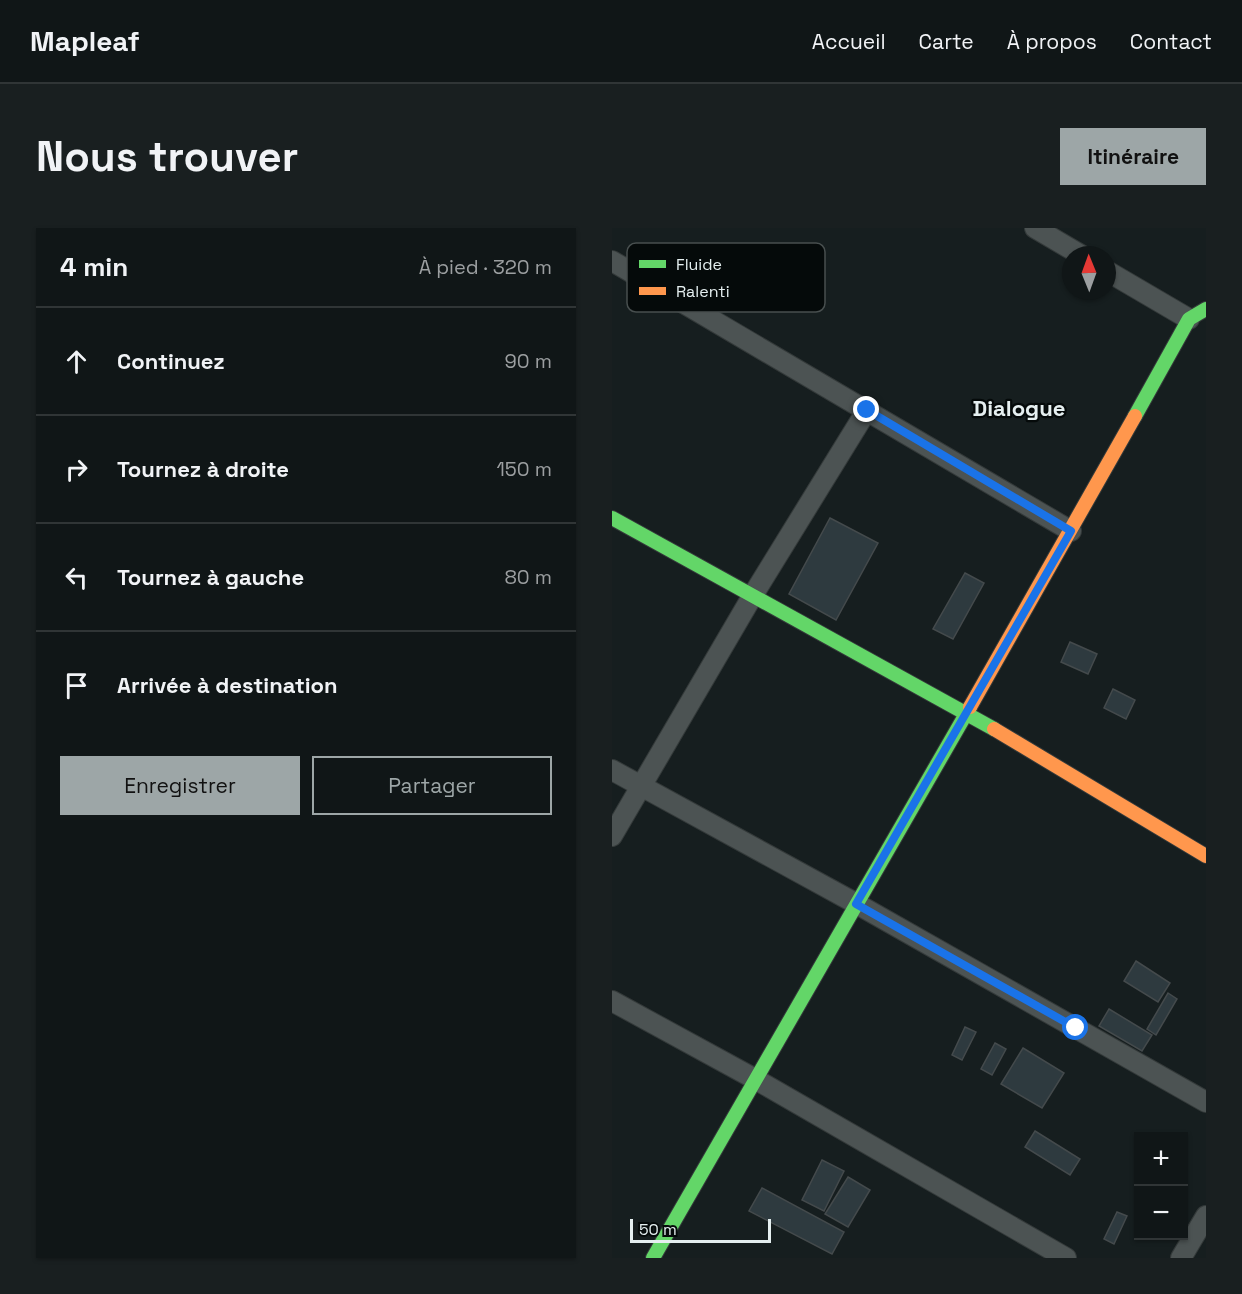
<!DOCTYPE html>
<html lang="fr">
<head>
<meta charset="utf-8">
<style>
	:root { --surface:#101617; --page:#191f20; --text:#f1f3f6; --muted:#9c9fa1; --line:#303536; --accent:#9da6a7 }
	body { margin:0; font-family:"Space Grotesk",sans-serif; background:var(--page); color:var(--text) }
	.controls { position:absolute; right:18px; bottom:18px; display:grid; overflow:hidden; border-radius:0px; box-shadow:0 2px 4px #0004 }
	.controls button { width:54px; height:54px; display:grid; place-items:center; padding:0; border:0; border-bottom:2px solid var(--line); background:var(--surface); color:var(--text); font:30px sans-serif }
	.compass { position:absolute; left:450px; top:18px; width:54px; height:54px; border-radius:50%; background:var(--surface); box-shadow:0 2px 4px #0004; rotate:359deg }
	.scale { position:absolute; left:18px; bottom:15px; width:141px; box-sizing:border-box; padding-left:6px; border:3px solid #e5eff0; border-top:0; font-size:16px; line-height:21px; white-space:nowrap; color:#e5eff0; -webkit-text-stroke:4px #050a0a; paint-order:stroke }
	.stop { position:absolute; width:18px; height:18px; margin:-14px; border:4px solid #1a73e8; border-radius:50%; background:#fff }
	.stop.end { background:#1a73e8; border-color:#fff; box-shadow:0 2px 6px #0008 }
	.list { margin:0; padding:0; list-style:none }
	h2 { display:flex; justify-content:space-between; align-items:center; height:78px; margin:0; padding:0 24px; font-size:26px }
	h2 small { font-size:20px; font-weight:400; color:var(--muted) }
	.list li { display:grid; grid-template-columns:39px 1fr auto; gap:18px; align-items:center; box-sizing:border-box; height:108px; padding:0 24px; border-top:2px solid var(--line) }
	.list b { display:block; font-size:22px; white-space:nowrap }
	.list em { font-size:20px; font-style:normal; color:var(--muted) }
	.actions { display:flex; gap:12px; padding:18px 24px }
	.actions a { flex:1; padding:14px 0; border:2px solid var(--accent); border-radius:0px; text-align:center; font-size:21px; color:var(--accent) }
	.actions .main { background:var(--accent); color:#111 }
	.icon { flex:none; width:33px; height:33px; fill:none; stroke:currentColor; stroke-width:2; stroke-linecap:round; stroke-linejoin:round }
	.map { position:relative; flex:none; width:594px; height:1030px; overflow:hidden; border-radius:0px }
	header { display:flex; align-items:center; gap:36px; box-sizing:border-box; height:84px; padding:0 30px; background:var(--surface); border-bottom:2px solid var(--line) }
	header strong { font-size:28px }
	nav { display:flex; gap:33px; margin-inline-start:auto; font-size:21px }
	.intro { display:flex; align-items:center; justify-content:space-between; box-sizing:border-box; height:144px; padding:0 36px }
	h1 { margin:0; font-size:42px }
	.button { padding:15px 27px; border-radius:0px; background:var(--accent); color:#111; font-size:21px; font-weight:700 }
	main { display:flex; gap:36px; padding:0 36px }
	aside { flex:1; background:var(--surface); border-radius:0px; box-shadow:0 2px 4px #0004 }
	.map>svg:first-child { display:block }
	.building { fill:#2e3a3f; stroke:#444a4c; stroke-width:1.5 }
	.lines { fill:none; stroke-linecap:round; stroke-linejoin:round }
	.street-casing { stroke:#343a3a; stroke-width:22 }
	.fast-casing { stroke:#343a3a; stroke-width:16 }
	.slow-casing { stroke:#343a3a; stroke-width:16 }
	.street { stroke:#4c5353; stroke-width:20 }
	.fast { stroke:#63d668; stroke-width:14 }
	.slow { stroke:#ff974d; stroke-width:14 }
	.route { stroke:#1a73e8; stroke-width:8 }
	.labels { text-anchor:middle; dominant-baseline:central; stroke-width:4.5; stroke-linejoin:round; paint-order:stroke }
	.quarter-label { font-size:22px; font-weight:bold; fill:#e5eff0; stroke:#050a0a }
	.key { fill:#050a0a; stroke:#484f4f; stroke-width:1.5 }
	.key-label { font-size:16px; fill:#e5eff0 }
</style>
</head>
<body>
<header>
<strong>Mapleaf</strong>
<nav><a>Accueil</a><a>Carte</a><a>À propos</a><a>Contact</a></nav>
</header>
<div class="intro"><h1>Nous trouver</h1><a class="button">Itinéraire</a></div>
<main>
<aside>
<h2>4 min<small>À pied · 320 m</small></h2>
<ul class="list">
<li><svg class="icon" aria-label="ahead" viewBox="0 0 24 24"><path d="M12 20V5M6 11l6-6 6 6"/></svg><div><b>Continuez</b></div><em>90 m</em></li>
<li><svg class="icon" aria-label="right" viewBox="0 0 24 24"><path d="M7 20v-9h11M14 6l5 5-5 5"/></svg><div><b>Tournez à droite</b></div><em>150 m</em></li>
<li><svg class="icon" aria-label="left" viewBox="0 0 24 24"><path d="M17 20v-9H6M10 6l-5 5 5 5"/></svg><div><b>Tournez à gauche</b></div><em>80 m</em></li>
<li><svg class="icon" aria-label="arrive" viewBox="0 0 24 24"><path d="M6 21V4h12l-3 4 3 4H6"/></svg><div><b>Arrivée à destination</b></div></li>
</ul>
<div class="actions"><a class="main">Enregistrer</a><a>Partager</a></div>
</aside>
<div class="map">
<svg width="594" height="1030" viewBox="0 0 594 1030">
	<rect width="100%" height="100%" fill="#161e1f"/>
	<path class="building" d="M 218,290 L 266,315 L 224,392 L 177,366 Z
		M 353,345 L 372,355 L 341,411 L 321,401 Z
		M 458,414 L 485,426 L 476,446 L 449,434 Z
		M 501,461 L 523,472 L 514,491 L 492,480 Z
		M 524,733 L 558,755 L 546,774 L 512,753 Z
		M 556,765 L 565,771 L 544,807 L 535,801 Z
		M 497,781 L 540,807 L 530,823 L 487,798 Z
		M 353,799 L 364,804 L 350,832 L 340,827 Z
		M 383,815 L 394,821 L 380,847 L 369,841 Z
		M 411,820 L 452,845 L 430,880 L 389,856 Z
		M 423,903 L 468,931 L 458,947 L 413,919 Z
		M 210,932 L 232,943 L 212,983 L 190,972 Z
		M 236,949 L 258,962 L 236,999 L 213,986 Z
		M 150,960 L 232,1004 L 220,1026 L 137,983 Z
		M 505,984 L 515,988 L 502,1016 L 492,1011 Z"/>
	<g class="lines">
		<defs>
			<path id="street" d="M 423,0 L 469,27
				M 0,33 L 459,303
				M 495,43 L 577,91
				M 0,542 L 245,676 L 594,874
				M 0,608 L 141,367 L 255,182
				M 0,773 L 143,851 L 454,1030
				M 569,1030 L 594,988"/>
			<path id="fast" d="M 523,188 L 577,91 L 594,81
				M 0,290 L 382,501
				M 41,1030 L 358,479"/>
			<path id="slow" d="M 358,479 L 523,188
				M 382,501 L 594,628"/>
		</defs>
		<use href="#street" class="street-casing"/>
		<use href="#fast" class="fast-casing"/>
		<use href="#slow" class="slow-casing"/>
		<use href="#street" class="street"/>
		<use href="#fast" class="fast"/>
		<use href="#slow" class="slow"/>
	</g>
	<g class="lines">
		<path class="route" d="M 255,182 L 459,303 L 244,676 L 464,800"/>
	</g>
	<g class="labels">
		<g class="quarter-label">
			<text x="407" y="180">Dialogue</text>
		</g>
	</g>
	<rect x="15" y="15" width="198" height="69" rx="9" class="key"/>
	<rect x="27" y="32" width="27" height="8" fill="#63d668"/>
	<rect x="27" y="59" width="27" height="8" fill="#ff974d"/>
	<g class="key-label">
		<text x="64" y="42">Fluide</text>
		<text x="64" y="69">Ralenti</text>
	</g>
</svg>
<div class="controls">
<button>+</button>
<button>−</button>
</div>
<svg class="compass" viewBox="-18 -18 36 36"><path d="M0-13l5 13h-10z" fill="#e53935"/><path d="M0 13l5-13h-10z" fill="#9c9fa1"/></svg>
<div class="scale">50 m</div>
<div class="stop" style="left:464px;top:800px"></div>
<div class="stop end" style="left:255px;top:182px"></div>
</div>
</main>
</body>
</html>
